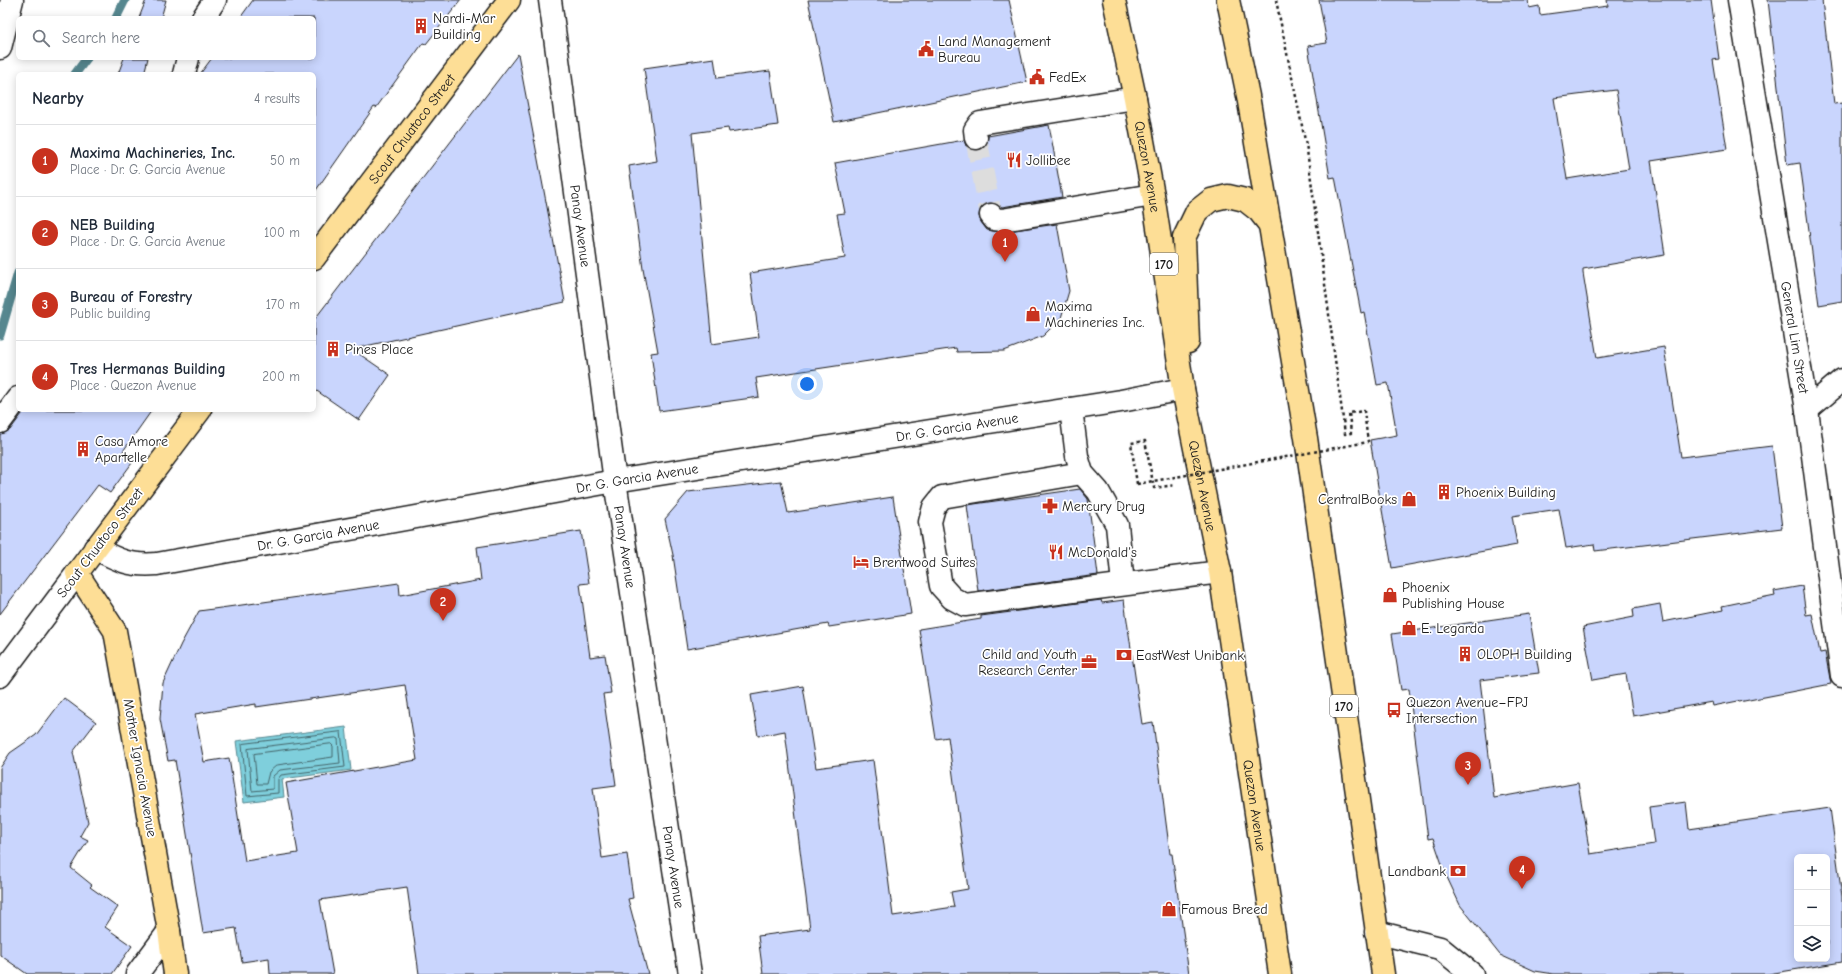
<!DOCTYPE html>
<html lang="en">
<head>
<meta charset="utf-8">
<style>
	:root { --surface:#fff; --page:#f6f6f7; --text:#1f2937; --muted:#747a83; --line:#e0e1e3; --accent:#c8321e }
	body { margin:0; font-family:"Comic Neue",sans-serif; background:var(--page); color:var(--text) }
	.controls { position:absolute; right:12px; bottom:12px; display:grid; overflow:hidden; border-radius:6px; box-shadow:0 2px 10px #0003 }
	.controls button { width:36px; height:36px; display:grid; place-items:center; padding:0; border:0; border-bottom:1px solid var(--line); background:var(--surface); color:var(--text); font:20px sans-serif }
	.you { position:absolute; left:807px; top:384px; width:14px; height:14px; margin:-10px; border:3px solid #fff; border-radius:50%; background:#1a73e8; box-shadow:0 0 0 6px #1a73e833 }
	.badge { display:grid; place-items:center; width:26px; height:26px; border-radius:50%; background:var(--accent); color:#fff; font-size:13px; font-weight:700 }
	.pin { position:absolute; translate:-50% -33px; filter:drop-shadow(0 1px 2px #0008) }
	.pin::after { content:''; position:absolute; top:21px; width:14px; height:12px; background:inherit; clip-path:polygon(0 0,100% 0,50% 100%) }
	.list { margin:0; padding:0; list-style:none }
	h2 { display:flex; justify-content:space-between; align-items:center; height:52px; margin:0; padding:0 16px; font-size:17px }
	h2 small { font-size:13px; font-weight:400; color:var(--muted) }
	.list li { display:grid; grid-template-columns:26px 1fr auto; gap:12px; align-items:center; box-sizing:border-box; height:72px; padding:0 16px; border-top:1px solid var(--line) }
	.list b { display:block; font-size:15px; white-space:nowrap }
	.list p { margin:0; font-size:13px; white-space:nowrap; color:var(--muted) }
	.list em { font-size:13px; font-style:normal; color:var(--muted) }
	.icon { flex:none; width:22px; height:22px; fill:none; stroke:currentColor; stroke-width:2; stroke-linecap:round; stroke-linejoin:round }
	.map { position:relative; flex:none; width:1842px; height:974px; overflow:hidden }
	.search { position:absolute; background:var(--surface); box-shadow:0 2px 10px #0003; left:16px; top:16px; width:300px; height:44px; display:flex; align-items:center; gap:10px; box-sizing:border-box; padding:0 14px; border-radius:6px; color:var(--muted); font-size:15px }
	.panel { position:absolute; background:var(--surface); box-shadow:0 2px 10px #0003; left:16px; top:72px; width:300px; height:340px; border-radius:6px }
	.map>svg:first-child { display:block }
	.water { fill:#7fcfdc; stroke:#57878f }
	.lines { fill:none; stroke-linecap:round; stroke-linejoin:round }
	.shore { stroke:#446469; stroke-width:1 }
	.stream { stroke:#57878f; stroke-width:9 }
	.building { fill:#c9d5fd; stroke:#1c1c1c; fill-rule:evenodd }
	.minor-tunnel { stroke:#ddd; stroke-width:22; stroke-dasharray:22 11; stroke-linecap:butt }
	.minor-casing { stroke:#1c1c1c; stroke-width:25 }
	.major-casing { stroke:#1c1c1c; stroke-width:25 }
	.path { stroke:#1c1c1c; stroke-width:2.5; stroke-dasharray:3 3; stroke-linecap:butt }
	.minor { stroke:#fff; stroke-width:22 }
	.major { stroke:#fdde96; stroke-width:22 }
	.path-bridge { stroke:#1c1c1c; stroke-width:2.5; stroke-dasharray:3 3; stroke-linecap:butt }
	.labels { text-anchor:middle; dominant-baseline:central; stroke-width:3.5; stroke-linejoin:round; paint-order:stroke }
	.shield { fill:#fff; stroke:#606060; stroke-width:1 }
	.shield-label { font-size:13px; font-weight:bold; fill:#1c1c1c }
	.poi-label { font-size:14px; fill:#1c1c1c; stroke:#fff; text-anchor:start }
	.street-label { font-size:14px; fill:#1c1c1c; stroke:#fff }
</style>
</head>
<body>
<div class="map">
<svg width="1842" height="974" viewBox="0 0 1842 974">
	<rect width="100%" height="100%" fill="#fff"/>
	<filter id="ink" filterUnits="userSpaceOnUse"><feTurbulence type="fractalNoise" baseFrequency=".025" numOctaves="2"/><feDisplacementMap in="SourceGraphic" scale="8" xChannelSelector="R" yChannelSelector="G"/><feConvolveMatrix kernelMatrix="1 2 1 2 8 2 1 2 1" color-interpolation-filters="sRGB"/></filter>
	<g filter="url(#ink)">
		<path class="water" d="M 346,727 L 351,770 L 282,779 L 284,797 L 244,802 L 236,741 Z"/>
		<g class="lines">
			<path class="shore" d="M 341,732 L 345,767 L 281,775 L 278,779 L 278,793 L 247,796 L 242,744 Z
				M 336,738 L 338,739 L 340,763 L 280,770 L 273,776 L 273,789 L 252,791 L 248,749 Z
				M 331,744 L 333,746 L 333,757 L 277,765 L 269,772 L 266,784 L 257,784 L 254,754 Z"/>
			<path class="stream" d="M 116,18 L 125,0
				M 75,74 L 87,58
				M 0,335 L 18,273"/>
		</g>
		<path class="building" d="M 146,0 L 166,0 L 161,18 L 139,18 Z
			M 253,0 L 461,0 L 426,44 L 423,43 L 376,108 L 374,107 L 314,193 L 314,74 L 200,74 L 212,58 L 314,58 L 314,18 L 240,18 Z
			M 808,0 L 1009,0 L 1027,82 L 834,122 Z
			M 1319,0 L 1528,0 L 1529,8 L 1539,6 L 1540,15 L 1608,6 L 1607,0 L 1711,0 L 1719,59 L 1713,60 L 1727,149 L 1651,161 L 1665,255 L 1583,269 L 1583,273 L 1597,358 L 1664,347 L 1681,457 L 1772,446 L 1782,528 L 1595,551 L 1594,544 L 1566,548 L 1559,509 L 1512,516 L 1517,545 L 1392,568 L 1370,440 L 1397,435 L 1388,383 L 1377,385 L 1364,312 L 1361,313 L 1335,177 L 1330,178 L 1308,46 L 1327,43 ZM 1616,90 L 1629,169 L 1567,179 L 1554,98 Z
			M 1768,0 L 1822,0 L 1834,104 L 1842,103 L 1842,301 L 1819,305 L 1800,163 L 1787,165 Z
			M 518,54 L 565,302 L 352,349 L 390,375 L 359,420 L 314,389 L 314,320 Z
			M 124,58 L 148,58 L 144,74 L 118,74 Z
			M 714,58 L 717,78 L 770,71 L 778,125 L 729,132 L 728,128 L 692,133 L 712,344 L 759,337 L 750,273 L 845,258 L 837,214 L 845,213 L 835,163 L 964,140 L 966,146 L 971,149 L 978,150 L 983,148 L 987,143 L 988,136 L 1049,125 L 1062,197 L 1002,207 L 996,203 L 989,203 L 983,205 L 980,210 L 979,216 L 981,222 L 987,230 L 1000,232 L 1057,224 L 1069,291 L 1061,318 L 1043,336 L 1004,351 L 957,352 L 956,348 L 756,378 L 759,397 L 659,411 L 651,353 L 658,352 L 643,269 L 629,166 L 657,161 L 644,68 Z
			M 25,410 L 152,410 L 121,454 L 132,463 L 110,493 L 98,485 L 0,614 L 0,434 L 10,430 Z
			M 781,481 L 788,513 L 893,497 L 911,614 L 829,627 L 828,624 L 687,649 L 673,555 L 665,519 L 688,492 Z
			M 1080,489 L 1088,499 L 1098,575 L 978,591 L 967,505 Z
			M 581,531 L 589,583 L 580,584 L 590,657 L 605,655 L 611,693 L 603,694 L 616,785 L 593,788 L 602,858 L 627,854 L 633,898 L 628,899 L 648,974 L 419,974 L 407,887 L 320,900 L 333,974 L 270,974 L 269,958 L 242,962 L 236,928 L 203,933 L 175,760 L 168,761 L 160,719 L 163,683 L 181,644 L 199,611 L 399,583 L 400,595 L 481,580 L 477,547 ZM 405,685 L 417,760 L 286,783 L 298,853 L 245,861 L 229,758 L 204,762 L 195,714 L 256,704 L 256,707 Z
			M 1802,586 L 1806,615 L 1812,614 L 1820,653 L 1825,652 L 1831,684 L 1739,702 L 1738,701 L 1713,706 L 1712,702 L 1633,716 L 1626,674 L 1593,680 L 1583,627 L 1634,617 L 1633,609 L 1660,604 L 1663,622 L 1723,610 L 1722,606 L 1775,595 L 1774,591 Z
			M 1101,600 L 1102,603 L 1124,600 L 1142,724 L 1153,722 L 1170,854 L 1172,854 L 1189,974 L 763,974 L 758,936 L 810,929 L 785,731 L 758,736 L 751,695 L 803,686 L 816,768 L 873,760 L 893,916 L 954,907 L 951,892 L 968,889 L 948,737 L 936,739 L 919,629 L 981,619 L 981,616 Z
			M 1529,614 L 1539,673 L 1480,680 L 1494,798 L 1578,783 L 1590,854 L 1654,844 L 1649,807 L 1686,802 L 1689,829 L 1830,808 L 1842,897 L 1842,962 L 1768,974 L 1554,974 L 1535,971 L 1500,955 L 1460,905 L 1445,873 L 1433,838 L 1428,839 L 1409,689 L 1401,690 L 1392,634 ZM 1797,857 L 1827,857 L 1827,959 L 1797,959 Z
			M 64,698 L 96,722 L 73,752 L 88,822 L 80,836 L 88,840 L 71,868 L 92,885 L 90,887 L 118,907 L 105,927 L 132,946 L 112,974 L 27,974 L 0,955 L 0,768 L 10,753 L 36,735 Z"/>
		<g class="lines">
			<path class="minor-tunnel" d="M 976,138 L 991,215"/>
			<defs>
				<g id="minor">
					<path id="s1" d="M 550,0 L 615,481 L 690,974"/>
					<path id="s2" d="M 1739,0 L 1807,410 L 1842,676"/>
					<path d="M 203,18 L 215,0"/>
					<path d="M 0,48 L 12,0"/>
					<path d="M 184,74 L 188,58"/>
					<path d="M 976,138 L 975,130 L 980,123 L 1135,98"/>
					<path d="M 991,215 L 994,219 L 1002,220 L 1153,195"/>
					<path d="M 1071,409 L 1077,456 L 1082,473 L 1098,491 L 1117,525 L 1123,584"/>
					<path d="M 1807,410 L 1842,380"/>
					<path d="M 0,422 L 18,398"/>
					<path d="M 1082,473 L 942,497 L 934,507 L 930,522 L 941,586 L 952,598 L 965,605 L 1220,572"/>
					<path id="s3" d="M 95,548 C 119,561 130,566 157,564 L 615,481 L 1121,401 L 1183,389"/>
					<path d="M 0,676 L 77,573"/>
					<path d="M 1376,932 L 1440,948 L 1472,974"/>
					<path d="M 137,974 L 169,931"/>
				</g>
				<g id="major">
					<path id="s4" d="M 1114,0 L 1135,98 L 1153,195 L 1183,389 L 1220,572 L 1280,974"/>
					<path d="M 1228,0 L 1248,96 L 1306,438 L 1383,974"/>
					<path id="s5" d="M 314,258 L 509,0"/>
					<path d="M 1188,342 L 1184,238 L 1197,211 L 1211,200 L 1228,196 L 1245,200 L 1259,211 L 1270,225"/>
					<path d="M 175,974 L 169,931 L 115,631 L 77,573 L 200,410"/>
				</g>
			</defs>
			<use href="#minor" class="minor-casing"/>
			<use href="#major" class="major-casing"/>
			<path class="path" d="M 1276,0 L 1307,150 L 1345,434 L 1351,433 L 1349,413 L 1364,411 L 1368,442
				M 1137,484 L 1131,443 L 1145,441 L 1154,488 L 1175,485"/>
			<use href="#minor" class="minor"/>
			<use href="#major" class="major"/>
			<path class="path-bridge" d="M 1137,484 L 1368,442"/>
		</g>
	</g>
	<defs>
		<symbol id="building-bare" viewBox="-9 -9 18 18"><path d="M-4-6H4V6H1V3H-1V6H-4ZM-2.5-4.3h1.7v1.8h-1.7ZM.8-4.3h1.7v1.8H.8ZM-2.5-1h1.7V.8h-1.7ZM.8-1h1.7V.8H.8Z" fill="#c8321e" stroke="#fff" stroke-width="2.5" paint-order="stroke"/></symbol>
		<symbol id="civic-bare" viewBox="-9 -9 18 18"><path d="M-.6-6.5H3V-4.5H.6V-3L4-1V1h2V6H-6V1h2V-1L-.6-3ZM-1.2 2.5V6h2.4V2.5Z" fill="#c8321e" stroke="#fff" stroke-width="2.5" paint-order="stroke"/></symbol>
		<symbol id="restaurant-bare" viewBox="-9 -9 18 18"><path d="M-5-6h1v4h1v-4h1v4h1v-4h1v5L-1.5 .5V6h-2V.5L-5-1ZM5-6V6H3V1.5H1.5Q1.5-4 5-6Z" fill="#c8321e" stroke="#fff" stroke-width="2.5" paint-order="stroke"/></symbol>
		<symbol id="shop-bare" viewBox="-9 -9 18 18"><path d="M-5-2.5h2.3a2.7 3.5 0 0 1 5.4 0H5L5.5 6h-11ZM-1.5-2.5h3a1.5 2.3 0 0 0-3 0Z" fill="#c8321e" stroke="#fff" stroke-width="2.5" paint-order="stroke"/></symbol>
		<symbol id="pharmacy-bare" viewBox="-9 -9 18 18"><path d="M-2-6h4v4h4v4h-4v4h-4v-4h-4v-4h4Z" fill="#c8321e" stroke="#fff" stroke-width="2.5" paint-order="stroke"/></symbol>
		<symbol id="hotel-bare" viewBox="-9 -9 18 18"><path d="M-6-4.5h1.5V1H6V5H4.5V3h-9V5H-6ZM-4 0a1.8 1.8 0 1 1 3.6 0ZM.5 0V-2.5h3Q6-2.5 6 0Z" fill="#c8321e" stroke="#fff" stroke-width="2.5" paint-order="stroke"/></symbol>
		<symbol id="bank-bare" viewBox="-9 -9 18 18"><path d="M-6-4H6V4H-6ZM0-2.3a2.3 2.3 0 1 0 0 4.6a2.3 2.3 0 1 0 0-4.6Z" fill="#c8321e" stroke="#fff" stroke-width="2.5" paint-order="stroke"/></symbol>
		<symbol id="office-bare" viewBox="-9 -9 18 18"><path d="M-6-3h4V-5.5h4V-3h4V5H-6ZM-1-4.5V-3h2v-1.5ZM-6 0V1H6V0Z" fill="#c8321e" stroke="#fff" stroke-width="2.5" paint-order="stroke"/></symbol>
		<symbol id="bus-bare" viewBox="-9 -9 18 18"><path d="M-5-6H5V4H4V6H2V4H-2V6H-4V4H-5ZM-3.5-4V0h7V-4ZM-3.5 1.2v1.5H-2V1.2ZM2 1.2v1.5H3.5V1.2Z" fill="#c8321e" stroke="#fff" stroke-width="2.5" paint-order="stroke"/></symbol>
	</defs>
	<g fill-rule="evenodd">
		<use href="#building-bare" x="410" y="15" width="22" height="22"/>
		<use href="#civic-bare" x="915" y="38" width="22" height="22"/>
		<use href="#civic-bare" x="1026" y="66" width="22" height="22"/>
		<use href="#restaurant-bare" x="1003" y="149" width="22" height="22"/>
		<use href="#shop-bare" x="1022" y="303" width="22" height="22"/>
		<use href="#building-bare" x="322" y="338" width="22" height="22"/>
		<use href="#building-bare" x="72" y="438" width="22" height="22"/>
		<use href="#building-bare" x="1433" y="481" width="22" height="22"/>
		<use href="#shop-bare" x="1398" y="488" width="22" height="22"/>
		<use href="#pharmacy-bare" x="1039" y="495" width="22" height="22"/>
		<use href="#restaurant-bare" x="1045" y="541" width="22" height="22"/>
		<use href="#hotel-bare" x="850" y="551" width="22" height="22"/>
		<use href="#shop-bare" x="1379" y="584" width="22" height="22"/>
		<use href="#shop-bare" x="1398" y="617" width="22" height="22"/>
		<use href="#building-bare" x="1454" y="643" width="22" height="22"/>
		<use href="#bank-bare" x="1113" y="644" width="22" height="22"/>
		<use href="#office-bare" x="1078" y="651" width="22" height="22"/>
		<use href="#bus-bare" x="1383" y="699" width="22" height="22"/>
		<use href="#bank-bare" x="1447" y="860" width="22" height="22"/>
		<use href="#shop-bare" x="1158" y="898" width="22" height="22"/>
	</g>
	<g class="labels">
		<g class="shield">
			<rect x="1150" y="253" width="28" height="22" rx="3"/>
			<rect x="1330" y="695" width="28" height="22" rx="3"/>
		</g>
		<g class="shield-label">
			<text x="1164" y="264">170</text>
			<text x="1344" y="706">170</text>
		</g>
		<g class="poi-label">
			<text x="433" y="18">Nardi-Mar<tspan x="433" dy="16">Building</tspan></text>
			<text x="938" y="41">Land Management<tspan x="938" dy="16">Bureau</tspan></text>
			<text x="1049" y="77">FedEx</text>
			<text x="1026" y="160">Jollibee</text>
			<text x="1045" y="306">Maxima<tspan x="1045" dy="16">Machineries Inc.</tspan></text>
			<text x="345" y="349">Pines Place</text>
			<text x="95" y="441">Casa Amore<tspan x="95" dy="16">Apartelle</tspan></text>
			<text x="1456" y="492">Phoenix Building</text>
			<text x="1397" y="499" text-anchor="end">CentralBooks</text>
			<text x="1062" y="506">Mercury Drug</text>
			<text x="1068" y="552">McDonald's</text>
			<text x="873" y="562">Brentwood Suites</text>
			<text x="1402" y="587">Phoenix<tspan x="1402" dy="16">Publishing House</tspan></text>
			<text x="1421" y="628">E. Legarda</text>
			<text x="1077" y="654" text-anchor="end">Child and Youth<tspan x="1077" dy="16">Research Center</tspan></text>
			<text x="1477" y="654">OLOPH Building</text>
			<text x="1136" y="655">EastWest Unibank</text>
			<text x="1406" y="702">Quezon Avenue–FPJ<tspan x="1406" dy="16">Intersection</tspan></text>
			<text x="1446" y="871" text-anchor="end">Landbank</text>
			<text x="1181" y="909">Famous Breed</text>
		</g>
		<g class="street-label">
			<text stroke="none"><textPath href="#s5" startOffset="162">Scout Chuatoco Street</textPath></text>
			<text stroke="none"><textPath href="#s4" startOffset="170">Quezon Avenue</textPath></text>
			<text stroke="none"><textPath href="#s1" startOffset="228">Panay Avenue</textPath></text>
			<text stroke="none"><textPath href="#s2" startOffset="342">General Lim Street</textPath></text>
			<text stroke="none"><textPath href="#s3" startOffset="877">Dr. G. Garcia Avenue</textPath></text>
			<text stroke="none"><textPath href="#s3" startOffset="553">Dr. G. Garcia Avenue</textPath></text>
			<text stroke="none"><textPath href="#s4" startOffset="494">Quezon Avenue</textPath></text>
			<text stroke="none"><textPath href="#s3" startOffset="229">Dr. G. Garcia Avenue</textPath></text>
			<text transform="translate(100 543) rotate(-53)">Scout Chuatoco Street</text>
			<text stroke="none"><textPath href="#s1" startOffset="552">Panay Avenue</textPath></text>
			<text transform="translate(140 768) rotate(80)">Mother Ignacia Avenue</text>
			<text stroke="none"><textPath href="#s4" startOffset="818">Quezon Avenue</textPath></text>
			<text stroke="none"><textPath href="#s1" startOffset="876">Panay Avenue</textPath></text>
		</g>
	</g>
</svg>
<div class="controls">
<button>+</button>
<button>−</button>
<button><svg class="icon" aria-label="layers" viewBox="0 0 24 24"><path d="M12 4l9 5-9 5-9-5zM3 14l9 5 9-5"/></svg></button>
</div>
<div class="you"></div>
<div class="pin badge" style="left:1005px;top:262px">1</div>
<div class="pin badge" style="left:443px;top:621px">2</div>
<div class="pin badge" style="left:1468px;top:785px">3</div>
<div class="pin badge" style="left:1522px;top:889px">4</div>
<div class="search"><svg class="icon" aria-label="search" viewBox="0 0 24 24"><circle cx="10" cy="10" r="6"/><path d="M15 15l6 6"/></svg>Search here</div>
<section class="panel">
<h2>Nearby<small>4 results</small></h2>
<ul class="list">
<li><span class="badge">1</span><div><b>Maxima Machineries, Inc.</b><p>Place · Dr. G. Garcia Avenue</p></div><em>50 m</em></li>
<li><span class="badge">2</span><div><b>NEB Building</b><p>Place · Dr. G. Garcia Avenue</p></div><em>100 m</em></li>
<li><span class="badge">3</span><div><b>Bureau of Forestry</b><p>Public building</p></div><em>170 m</em></li>
<li><span class="badge">4</span><div><b>Tres Hermanas Building</b><p>Place · Quezon Avenue</p></div><em>200 m</em></li>
</ul>
</section>
</div>
</body>
</html>
